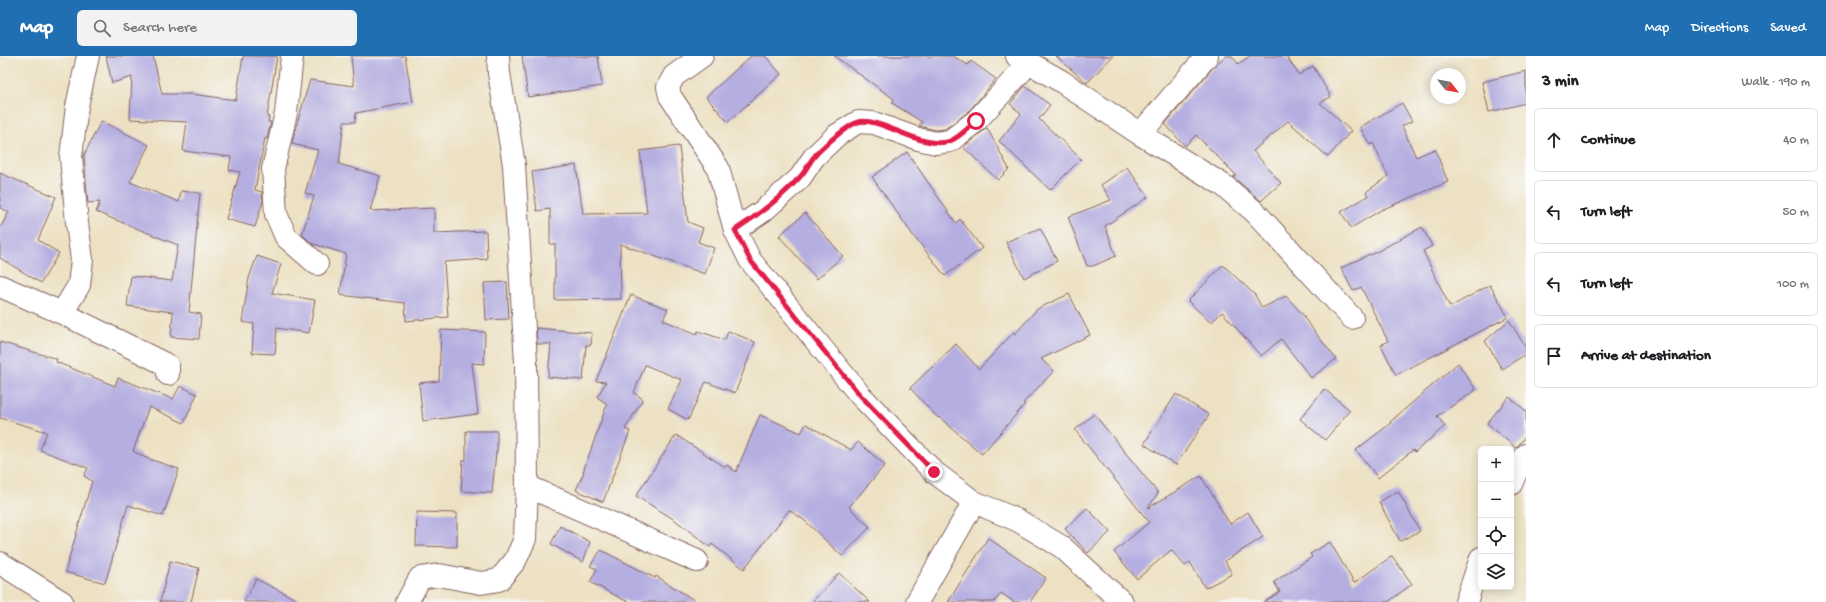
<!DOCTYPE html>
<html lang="en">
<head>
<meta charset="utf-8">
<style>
	:root { --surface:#fff; --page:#f2f2f2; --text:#202124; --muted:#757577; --line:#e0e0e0; --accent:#1f6fb2 }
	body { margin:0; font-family:"Gochi Hand",sans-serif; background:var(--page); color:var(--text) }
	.controls { position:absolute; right:12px; bottom:12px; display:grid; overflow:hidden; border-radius:6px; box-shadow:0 2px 10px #0003 }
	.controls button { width:36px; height:36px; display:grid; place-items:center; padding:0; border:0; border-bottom:1px solid var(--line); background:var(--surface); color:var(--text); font:20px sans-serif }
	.compass { position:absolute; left:1430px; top:12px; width:36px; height:36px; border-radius:50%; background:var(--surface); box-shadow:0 2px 10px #0003; rotate:121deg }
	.stop { position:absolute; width:12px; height:12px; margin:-9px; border:3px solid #e11d48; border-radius:50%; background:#fff }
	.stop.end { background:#e11d48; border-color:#fff; box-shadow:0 1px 4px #0008 }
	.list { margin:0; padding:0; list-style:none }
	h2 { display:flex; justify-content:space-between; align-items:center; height:52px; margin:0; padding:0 16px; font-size:17px }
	h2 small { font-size:13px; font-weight:400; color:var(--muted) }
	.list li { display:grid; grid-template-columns:26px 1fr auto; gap:12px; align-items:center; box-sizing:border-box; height:64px; margin:0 8px 8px; padding:0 8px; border:1px solid var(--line); border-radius:6px }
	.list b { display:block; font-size:15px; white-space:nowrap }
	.list em { font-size:13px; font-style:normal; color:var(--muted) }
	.icon { flex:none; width:22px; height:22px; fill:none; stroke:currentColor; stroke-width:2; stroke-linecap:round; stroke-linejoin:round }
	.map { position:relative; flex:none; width:1526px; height:546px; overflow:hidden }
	header { display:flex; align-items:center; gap:24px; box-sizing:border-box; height:56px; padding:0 20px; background:var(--accent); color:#fff }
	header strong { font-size:19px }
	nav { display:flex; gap:22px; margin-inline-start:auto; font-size:14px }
	.search { width:280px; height:36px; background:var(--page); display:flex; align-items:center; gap:10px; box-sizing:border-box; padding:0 14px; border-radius:6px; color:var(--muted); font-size:15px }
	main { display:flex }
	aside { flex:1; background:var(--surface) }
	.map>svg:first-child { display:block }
	.building { fill:#b5aee1 }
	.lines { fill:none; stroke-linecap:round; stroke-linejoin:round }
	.minor-casing { stroke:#836360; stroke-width:24 }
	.minor { stroke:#fff; stroke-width:22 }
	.route { stroke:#e11d48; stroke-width:5 }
</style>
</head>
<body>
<header>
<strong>Map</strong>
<div class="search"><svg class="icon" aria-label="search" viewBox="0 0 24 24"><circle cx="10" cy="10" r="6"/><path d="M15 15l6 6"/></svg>Search here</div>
<nav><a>Map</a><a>Directions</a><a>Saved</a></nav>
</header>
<main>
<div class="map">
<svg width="1526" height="546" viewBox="0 0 1526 546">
	<rect width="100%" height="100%" fill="#f6f6f2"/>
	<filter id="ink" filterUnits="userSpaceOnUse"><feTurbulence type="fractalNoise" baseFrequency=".025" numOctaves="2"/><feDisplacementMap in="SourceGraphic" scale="8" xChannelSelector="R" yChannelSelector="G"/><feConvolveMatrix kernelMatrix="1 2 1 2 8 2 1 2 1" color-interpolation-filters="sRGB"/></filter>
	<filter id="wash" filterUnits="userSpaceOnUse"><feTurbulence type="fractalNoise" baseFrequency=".012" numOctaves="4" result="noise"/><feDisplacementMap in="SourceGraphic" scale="16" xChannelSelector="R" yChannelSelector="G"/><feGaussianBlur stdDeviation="0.9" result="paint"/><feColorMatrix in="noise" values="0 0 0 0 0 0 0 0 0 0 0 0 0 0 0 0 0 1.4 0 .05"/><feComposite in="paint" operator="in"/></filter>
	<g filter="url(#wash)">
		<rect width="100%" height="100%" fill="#ede1c3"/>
		<g id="blocks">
			<path class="building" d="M 106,0 L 153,0 L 162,38 L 191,38 L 236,44 L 243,0 L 277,0 L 267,61 L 269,61 L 268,66 L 271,66 L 267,83 L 265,82 L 255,134 L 262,136 L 263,145 L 255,171 L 226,163 L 240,116 L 229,114 L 231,101 L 183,95 L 187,66 L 130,63 L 132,21 L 112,27 Z
				M 351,0 L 405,0 L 413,46 L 356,57 L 355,66 L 344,66 L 339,108 L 380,120 L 370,155 L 434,152 L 434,177 L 486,175 L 487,203 L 444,206 L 448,261 L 406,265 L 405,247 L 340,239 L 346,198 L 311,187 L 302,178 L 314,140 L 305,137 L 318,94 L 292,88 L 296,71 L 310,24 L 354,30 Z
				M 522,0 L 598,0 L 602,30 L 528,41 Z
				M 751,0 L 765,0 L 781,18 L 728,66 L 706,41 Z
				M 834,0 L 953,0 L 968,9 L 971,5 L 996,23 L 968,56 L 945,73 L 936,74 L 919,70 L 922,66 L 892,47 L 894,43 Z
				M 1056,0 L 1113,0 L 1087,27 Z
				M 1226,0 L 1232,0 L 1238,8 L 1250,0 L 1286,0 L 1299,19 L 1313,10 L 1331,41 L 1320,47 L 1351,75 L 1328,101 L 1288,65 L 1253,95 L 1281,127 L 1261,145 L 1233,121 L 1236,119 L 1196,79 L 1185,90 L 1165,68 L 1216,8 Z
				M 1526,15 L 1526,47 L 1489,56 L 1482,26 Z
				M 1025,30 L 1050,49 L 1039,63 L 1081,103 L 1050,134 L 999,85 L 1021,58 L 1010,48 Z
				M 1402,47 L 1412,65 L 1402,70 L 1416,101 L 1435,93 L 1448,126 L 1381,154 L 1351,172 L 1341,156 L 1368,140 L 1366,136 L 1388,120 L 1373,87 L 1370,89 L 1360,71 Z
				M 101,65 L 149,89 L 130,126 L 179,146 L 181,135 L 200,137 L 189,256 L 201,258 L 199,283 L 171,281 L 173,256 L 127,250 L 131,220 L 172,225 L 178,189 L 96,156 L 100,146 L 88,147 L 84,99 Z
				M 987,72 L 1009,113 L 998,124 L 963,91 Z
				M 679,90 L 688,166 L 703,172 L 698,186 L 714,192 L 705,218 L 620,188 L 621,243 L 555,244 L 555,188 L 550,188 L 550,153 L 537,155 L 532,116 L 576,109 L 583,158 L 647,157 L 640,95 Z
				M 907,96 L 956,167 L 960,163 L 982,192 L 945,220 L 918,185 L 917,185 L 872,121 Z
				M 1127,111 L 1148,141 L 1105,170 L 1116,200 L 1093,210 L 1087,210 L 1068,161 L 1111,144 L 1101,129 Z
				M 0,117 L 56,141 L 38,184 L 59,197 L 41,227 L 0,202 L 0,172 L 9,156 L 0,152 Z
				M 805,157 L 843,200 L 817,223 L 779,180 Z
				M 1422,171 L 1432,190 L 1423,195 L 1450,251 L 1490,229 L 1508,261 L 1396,319 L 1381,289 L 1388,285 L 1361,231 L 1353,235 L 1341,212 L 1370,198 L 1371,199 Z
				M 1040,172 L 1057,205 L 1024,222 L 1006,186 Z
				M 257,200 L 281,208 L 272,237 L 315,244 L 309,277 L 277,272 L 275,298 L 252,297 L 254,268 L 242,266 L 249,222 Z
				M 1223,209 L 1255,239 L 1262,252 L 1286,240 L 1305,261 L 1304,262 L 1336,303 L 1311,322 L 1281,283 L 1261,300 L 1222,256 L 1211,267 L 1188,245 Z
				M 507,226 L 509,263 L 486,264 L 484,227 Z
				M 1069,238 L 1090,279 L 1041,303 L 1054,315 L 1023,347 L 1025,348 L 982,398 L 939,361 L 938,362 L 910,332 L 956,288 L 979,313 L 1014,276 L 1015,278 L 1037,253 Z
				M 631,239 L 668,253 L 663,264 L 697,278 L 698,275 L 725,284 L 728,275 L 755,286 L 735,337 L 706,326 L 688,364 L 668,353 L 682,324 L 645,309 L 634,337 L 643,343 L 625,373 L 630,375 L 603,446 L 576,434 L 584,416 L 583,416 L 607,348 L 597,341 L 606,326 L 596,325 Z
				M 1509,264 L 1526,292 L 1526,298 L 1502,313 L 1485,285 Z
				M 536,272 L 592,277 L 591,289 L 586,289 L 583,324 L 548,321 L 551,288 L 537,288 Z
				M 441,274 L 485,276 L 484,308 L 472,307 L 478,358 L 423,365 L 419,327 L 439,325 Z
				M 0,286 L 57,303 L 56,306 L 115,330 L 118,322 L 173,343 L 180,330 L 197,338 L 184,367 L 149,351 L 133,395 L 146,402 L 179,413 L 163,460 L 128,449 L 105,527 L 65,516 L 92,425 L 84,420 L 88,412 L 40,394 L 47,376 L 0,362 Z
				M 1458,307 L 1476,334 L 1437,360 L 1445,370 L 1415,396 L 1413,394 L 1378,422 L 1356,394 L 1391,367 L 1390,366 Z
				M 1324,333 L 1350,354 L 1325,384 L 1300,363 Z
				M 1176,338 L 1209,359 L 1176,409 L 1144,388 Z
				M 1509,341 L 1526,355 L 1526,380 L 1516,392 L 1487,367 Z
				M 1094,358 L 1158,437 L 1148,452 L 1201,420 L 1230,468 L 1248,456 L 1263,481 L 1225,505 L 1232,518 L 1205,532 L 1190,506 L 1185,510 L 1171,494 L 1137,523 L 1114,496 L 1149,466 L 1075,374 Z
				M 760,359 L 801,377 L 806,368 L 851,394 L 858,386 L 885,409 L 849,451 L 870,471 L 842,500 L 804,464 L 789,454 L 744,513 L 712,488 L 710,491 L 675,464 L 636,440 L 676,379 L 725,411 L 727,409 L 736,416 Z
				M 466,375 L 497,375 L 497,396 L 496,396 L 492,437 L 461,435 L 463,404 L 466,404 Z
				M 1398,435 L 1420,475 L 1400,485 L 1379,446 Z
				M 1087,452 L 1110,476 L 1088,497 L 1065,473 Z
				M 417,456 L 457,457 L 457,491 L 416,490 Z
				M 560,470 L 590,486 L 583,506 L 551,488 Z
				M 988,482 L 1046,522 L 1030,546 L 1014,546 L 1001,537 L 994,546 L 948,546 Z
				M 1330,486 L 1354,527 L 1392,500 L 1412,528 L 1388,546 L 1264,546 L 1280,536 L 1274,526 L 1312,501 L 1310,498 Z
				M 601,494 L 655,522 L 656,520 L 697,546 L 628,546 L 590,526 L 597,513 L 590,510 Z
				M 170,505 L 199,512 L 191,546 L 160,546 Z
				M 839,517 L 870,546 L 812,546 Z
				M 256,523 L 302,546 L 244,546 Z"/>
		</g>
	</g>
	<g filter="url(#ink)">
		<use href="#blocks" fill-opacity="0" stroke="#836360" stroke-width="1"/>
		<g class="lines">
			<defs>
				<path id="minor" d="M 292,0 L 286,57 L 273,113 L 276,158 L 286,181 L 317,208
					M 702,0 L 674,20 L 668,31 L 670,40 L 718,112 L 735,174 L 750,204 L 860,339 L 934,416 L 974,446 L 1017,464 L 1062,491 L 1122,546
					M 1017,0 L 1061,25 L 1140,78 L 1223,129 L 1255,156 L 1352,262
					M 1140,78 L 1207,0
					M 735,174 L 763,155 L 800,122 L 814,101 L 837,79 L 858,66 L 874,67 L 918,83 L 936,87 L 950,85 L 976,65 L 1029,7
					M 0,230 L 62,257 L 163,307 L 168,310 L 168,318
					M 62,257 L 79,229 L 82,204 L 77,167 L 71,101 L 77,50 L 88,0
					M 1511,428 L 1518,412 L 1526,399
					M 527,430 L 697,505
					M 0,507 L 62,546
					M 407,546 L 420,522 L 439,519 L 481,527 L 499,524 L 515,505 L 525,483 L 527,430 L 526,306 L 514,109 L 499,17 L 498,0
					M 917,546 L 974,446
					M 1466,546 L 1481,502"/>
			</defs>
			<use href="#minor" class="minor-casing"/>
			<use href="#minor" class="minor"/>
		</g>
	</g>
	<g class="lines" filter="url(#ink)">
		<path class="route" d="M 934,416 L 860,339 L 750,204 L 735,174 C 758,159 780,143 799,122 C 805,116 808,109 813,102 C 821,92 846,70 858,66 C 881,60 922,95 950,85 C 959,82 969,71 976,65"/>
	</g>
</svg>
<div class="controls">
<button>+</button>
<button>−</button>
<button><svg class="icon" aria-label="locate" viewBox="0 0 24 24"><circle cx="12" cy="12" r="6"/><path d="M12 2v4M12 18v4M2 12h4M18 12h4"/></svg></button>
<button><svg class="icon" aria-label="layers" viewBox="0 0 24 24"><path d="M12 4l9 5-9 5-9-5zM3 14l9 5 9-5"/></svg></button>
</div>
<svg class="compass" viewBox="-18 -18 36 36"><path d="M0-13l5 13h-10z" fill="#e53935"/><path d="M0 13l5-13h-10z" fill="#757577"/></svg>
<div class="stop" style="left:976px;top:65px"></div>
<div class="stop end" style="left:934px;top:416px"></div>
</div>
<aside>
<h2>3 min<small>Walk · 190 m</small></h2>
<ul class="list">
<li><svg class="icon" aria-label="ahead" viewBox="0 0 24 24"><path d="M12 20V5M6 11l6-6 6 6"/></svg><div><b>Continue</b></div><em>40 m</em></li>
<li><svg class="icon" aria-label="left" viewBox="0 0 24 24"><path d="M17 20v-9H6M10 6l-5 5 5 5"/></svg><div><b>Turn left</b></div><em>50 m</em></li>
<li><svg class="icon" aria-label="left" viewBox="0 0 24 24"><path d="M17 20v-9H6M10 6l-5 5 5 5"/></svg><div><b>Turn left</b></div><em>100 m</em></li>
<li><svg class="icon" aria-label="arrive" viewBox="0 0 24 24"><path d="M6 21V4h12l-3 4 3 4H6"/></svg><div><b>Arrive at destination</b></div></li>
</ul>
</aside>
</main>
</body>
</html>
